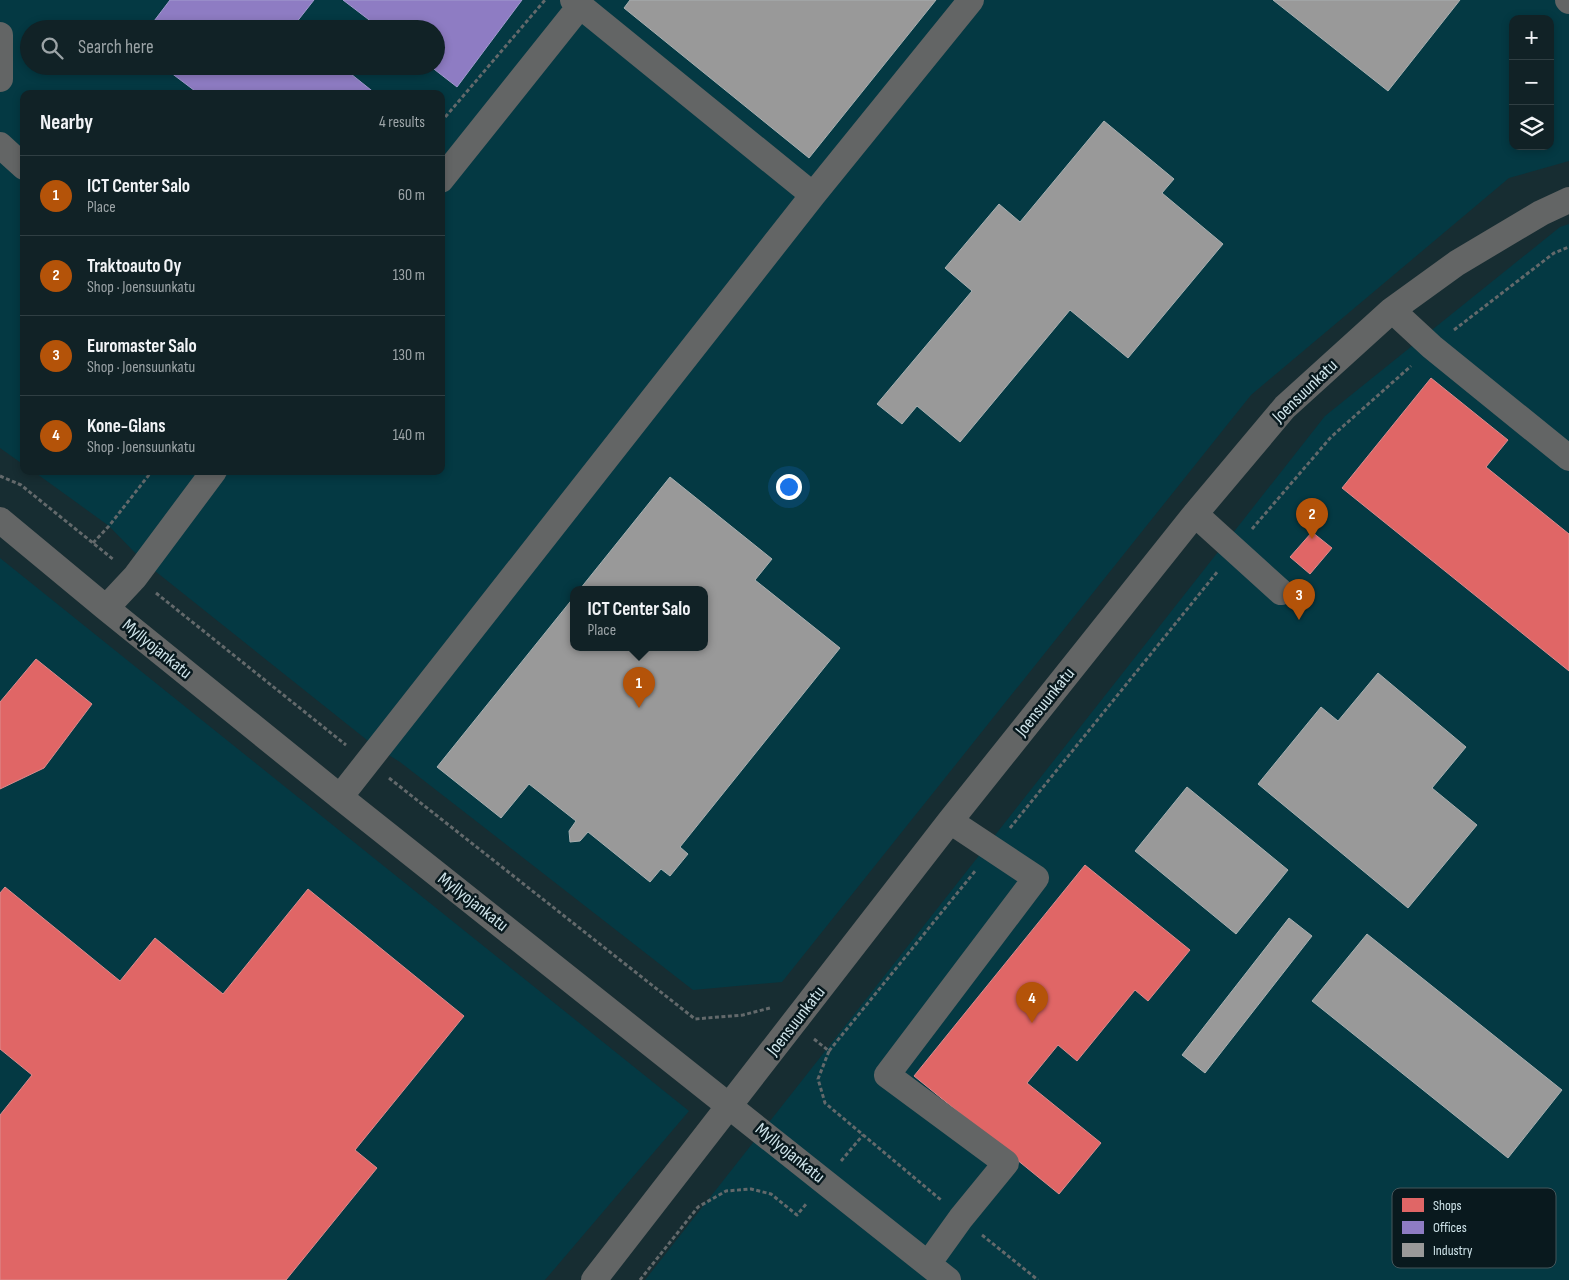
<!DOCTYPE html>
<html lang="en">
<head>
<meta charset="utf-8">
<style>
	:root { --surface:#112226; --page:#1a2a2e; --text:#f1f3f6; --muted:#9ca4a7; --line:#303f43; --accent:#b45309 }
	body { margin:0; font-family:"Sofia Sans Condensed",sans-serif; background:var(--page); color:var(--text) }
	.controls { position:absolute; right:15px; top:15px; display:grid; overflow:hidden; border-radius:10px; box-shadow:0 2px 8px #0003 }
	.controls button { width:45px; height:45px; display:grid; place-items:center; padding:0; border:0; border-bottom:1px solid var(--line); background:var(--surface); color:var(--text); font:25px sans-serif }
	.you { position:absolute; left:788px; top:486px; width:18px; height:18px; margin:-12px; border:4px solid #fff; border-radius:50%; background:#1a73e8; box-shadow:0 0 0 8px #1a73e833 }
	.badge { display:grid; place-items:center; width:32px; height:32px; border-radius:50%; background:var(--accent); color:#fff; font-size:16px; font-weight:700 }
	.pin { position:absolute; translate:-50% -41px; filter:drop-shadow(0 1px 2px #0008) }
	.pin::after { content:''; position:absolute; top:26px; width:18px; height:15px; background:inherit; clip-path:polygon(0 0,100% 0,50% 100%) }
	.popup { position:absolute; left:570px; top:586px; width:138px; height:65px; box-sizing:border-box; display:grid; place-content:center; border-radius:10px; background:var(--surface); filter:drop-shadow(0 1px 4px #0005); font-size:16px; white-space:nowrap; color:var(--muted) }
	.popup b { font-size:19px; color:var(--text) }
	.popup::after { content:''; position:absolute; left:50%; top:100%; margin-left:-10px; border:10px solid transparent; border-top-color:var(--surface) }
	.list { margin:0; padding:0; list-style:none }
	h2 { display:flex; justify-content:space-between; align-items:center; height:65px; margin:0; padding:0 20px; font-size:21px }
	h2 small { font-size:16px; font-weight:400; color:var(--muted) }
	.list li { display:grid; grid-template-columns:32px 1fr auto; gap:15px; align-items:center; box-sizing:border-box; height:80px; padding:0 20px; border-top:1px solid var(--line) }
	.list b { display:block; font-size:19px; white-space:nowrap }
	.list p { margin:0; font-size:16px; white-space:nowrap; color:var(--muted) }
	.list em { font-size:16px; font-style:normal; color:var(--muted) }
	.icon { flex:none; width:28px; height:28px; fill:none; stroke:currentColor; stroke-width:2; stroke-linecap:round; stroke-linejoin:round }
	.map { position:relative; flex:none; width:1569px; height:1280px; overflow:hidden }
	.search { position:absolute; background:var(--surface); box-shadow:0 2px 8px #0003; left:20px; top:20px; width:425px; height:55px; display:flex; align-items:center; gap:12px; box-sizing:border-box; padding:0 18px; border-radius:28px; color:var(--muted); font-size:19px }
	.panel { position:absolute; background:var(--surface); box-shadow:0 2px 8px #0003; left:20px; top:90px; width:425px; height:385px; border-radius:10px }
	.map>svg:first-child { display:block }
	.built { fill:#043943; fill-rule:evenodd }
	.shops { fill:#e06666; stroke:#db8c8e }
	.offices { fill:#8e7cc3; stroke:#a29bcf }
	.industry { fill:#999; stroke:#a9b0b1 }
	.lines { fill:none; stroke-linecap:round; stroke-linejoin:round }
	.path { stroke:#63696b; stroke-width:3; stroke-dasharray:4 2.5; stroke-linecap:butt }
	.minor { stroke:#636565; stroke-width:26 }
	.labels { text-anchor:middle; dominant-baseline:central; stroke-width:5; stroke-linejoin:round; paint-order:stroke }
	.street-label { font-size:18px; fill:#cfe4ea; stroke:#09191e }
	.key { fill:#09191e; stroke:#44565b; stroke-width:1 }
	.key-label { font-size:14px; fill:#cfe4ea }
</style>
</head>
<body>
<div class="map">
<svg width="1569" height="1280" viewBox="0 0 1569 1280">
	<rect width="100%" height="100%" fill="#172d32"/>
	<path class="built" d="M 0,0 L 1569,0 L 1569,161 L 1509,178 L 1251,395 L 782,982 L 693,990 L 400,762 L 377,748 L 145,563 L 109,526 L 33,471 L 441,471 L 441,94 L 24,94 L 24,465 L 0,448 ZM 1513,19 L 1550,19 L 1550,146 L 1513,146 ZM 29,29 L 436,29 L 436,66 L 29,66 ZM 574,589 L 704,589 L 704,647 L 574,647 Z
		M 1569,224 L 1569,1280 L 645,1280 L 1325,416 L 1560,227 Z
		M 0,558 L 689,1111 L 545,1280 L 0,1280 Z"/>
	<path class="shops" d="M 1431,378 L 1508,440 L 1486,467 L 1569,534 L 1569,671 L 1342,488 Z
		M 1312,532 L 1332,548 L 1310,574 L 1290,557 Z
		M 36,659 L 92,704 L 44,768 L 0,789 L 0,702 Z
		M 1085,865 L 1190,950 L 1148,1001 L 1135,990 L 1077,1061 L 1058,1045 L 1027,1083 L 1101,1143 L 1059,1194 L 914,1076 Z
		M 5,887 L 120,981 L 155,938 L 223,994 L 308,889 L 464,1016 L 355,1150 L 377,1168 L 286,1280 L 0,1280 L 0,1115 L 32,1075 L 0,1049 L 0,893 Z"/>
	<path class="offices" d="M 170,0 L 314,0 L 292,28 L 293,29 L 148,29 Z
		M 343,0 L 522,0 L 457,87 L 430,66 L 436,66 L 436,29 L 381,29 Z
		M 162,66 L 341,66 L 376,94 L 199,94 Z"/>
	<path class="industry" d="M 630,0 L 936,0 L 809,158 L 624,8 Z
		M 1273,0 L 1460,0 L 1388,91 Z
		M 1104,121 L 1174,179 L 1162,193 L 1223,244 L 1128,358 L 1070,310 L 960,442 L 917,406 L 902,424 L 877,404 L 972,291 L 945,268 L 999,204 L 1020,222 Z
		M 670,477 L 772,559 L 755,580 L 840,648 L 680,847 L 688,854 L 670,876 L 661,869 L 650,882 L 588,832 L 580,841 L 570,842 L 569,831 L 576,821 L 529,784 L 501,818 L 437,767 L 574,597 L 574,647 L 704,647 L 704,589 L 580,589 Z
		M 1378,673 L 1466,747 L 1432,788 L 1477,825 L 1408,908 L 1258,784 L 1321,707 L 1338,721 Z
		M 1187,787 L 1288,870 L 1236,934 L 1135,851 Z
		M 1289,918 L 1312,936 L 1205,1073 L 1182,1055 Z
		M 1367,934 L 1562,1090 L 1508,1158 L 1312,1001 Z"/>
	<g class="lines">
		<path class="path" d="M 441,122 L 545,0
			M 1454,330 L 1554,253 L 1569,247
			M 0,476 L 21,485 L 114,560
			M 1252,529 L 1331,437 L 1411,366
			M 93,543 L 109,526 L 152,471
			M 156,593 L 346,745
			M 389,778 L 695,1019 L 743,1015 L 770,1008
			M 1010,828 L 1218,571
			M 814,1039 L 829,1051 L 818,1079 L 825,1103 L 941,1200
			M 829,1051 L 976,870
			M 841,1161 L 863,1135
			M 982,1235 L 1038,1280
			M 640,1280 L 698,1207 L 726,1191 L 751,1189 L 771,1194 L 797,1215 L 807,1203"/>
		<path class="minor" d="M 573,0 L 813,195
			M 1568,0 L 1569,1
			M 0,35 L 0,79
			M 0,145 L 24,167
			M 441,180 L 580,6
			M 1392,310 L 1432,347 L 1569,458
			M 1195,514 L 1281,592
			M 0,520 L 106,608 L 340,797 L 948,1280
			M 106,608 L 135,577 L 214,471
			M 340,797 L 813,195 L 971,0
			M 928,1264 L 961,1218 L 1006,1163 L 887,1075 L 1036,878 L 950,821
			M 594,1280 L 950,821 L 1195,514 L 1285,407 L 1392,310 L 1457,263 L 1541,213 L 1569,200"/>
	</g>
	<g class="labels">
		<g class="street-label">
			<text transform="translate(1305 391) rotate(-44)">Joensuunkatu</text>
			<text transform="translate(157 649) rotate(39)">Myllyojankatu</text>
			<text transform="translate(1045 702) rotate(-51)">Joensuunkatu</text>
			<text transform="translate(473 902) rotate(38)">Myllyojankatu</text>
			<text transform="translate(796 1021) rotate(-52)">Joensuunkatu</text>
			<text transform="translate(790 1153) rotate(39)">Myllyojankatu</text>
		</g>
	</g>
	<rect x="1392" y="1188" width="164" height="80" rx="8" class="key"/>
	<rect x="1402" y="1198" width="22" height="14" fill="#e06666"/>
	<rect x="1402" y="1221" width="22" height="13" fill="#8e7cc3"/>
	<rect x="1402" y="1243" width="22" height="14" fill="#999"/>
	<g class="key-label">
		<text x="1433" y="1210">Shops</text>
		<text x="1433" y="1232">Offices</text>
		<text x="1433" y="1255">Industry</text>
	</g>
</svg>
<div class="controls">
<button>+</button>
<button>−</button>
<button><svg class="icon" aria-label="layers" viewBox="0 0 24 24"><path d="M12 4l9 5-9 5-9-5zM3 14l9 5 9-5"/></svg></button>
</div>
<div class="you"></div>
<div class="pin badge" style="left:639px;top:708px">1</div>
<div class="popup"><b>ICT Center Salo</b>Place</div>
<div class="pin badge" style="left:1312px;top:539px">2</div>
<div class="pin badge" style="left:1299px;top:620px">3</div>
<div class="pin badge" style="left:1032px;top:1023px">4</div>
<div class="search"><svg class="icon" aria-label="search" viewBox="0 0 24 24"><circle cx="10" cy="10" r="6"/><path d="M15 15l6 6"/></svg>Search here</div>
<section class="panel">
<h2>Nearby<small>4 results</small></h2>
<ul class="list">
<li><span class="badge">1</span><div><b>ICT Center Salo</b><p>Place</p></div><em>60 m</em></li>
<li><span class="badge">2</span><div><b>Traktoauto Oy</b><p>Shop · Joensuunkatu</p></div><em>130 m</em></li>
<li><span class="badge">3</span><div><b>Euromaster Salo</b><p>Shop · Joensuunkatu</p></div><em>130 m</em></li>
<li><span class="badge">4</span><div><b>Kone-Glans</b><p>Shop · Joensuunkatu</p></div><em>140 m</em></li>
</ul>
</section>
</div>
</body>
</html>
